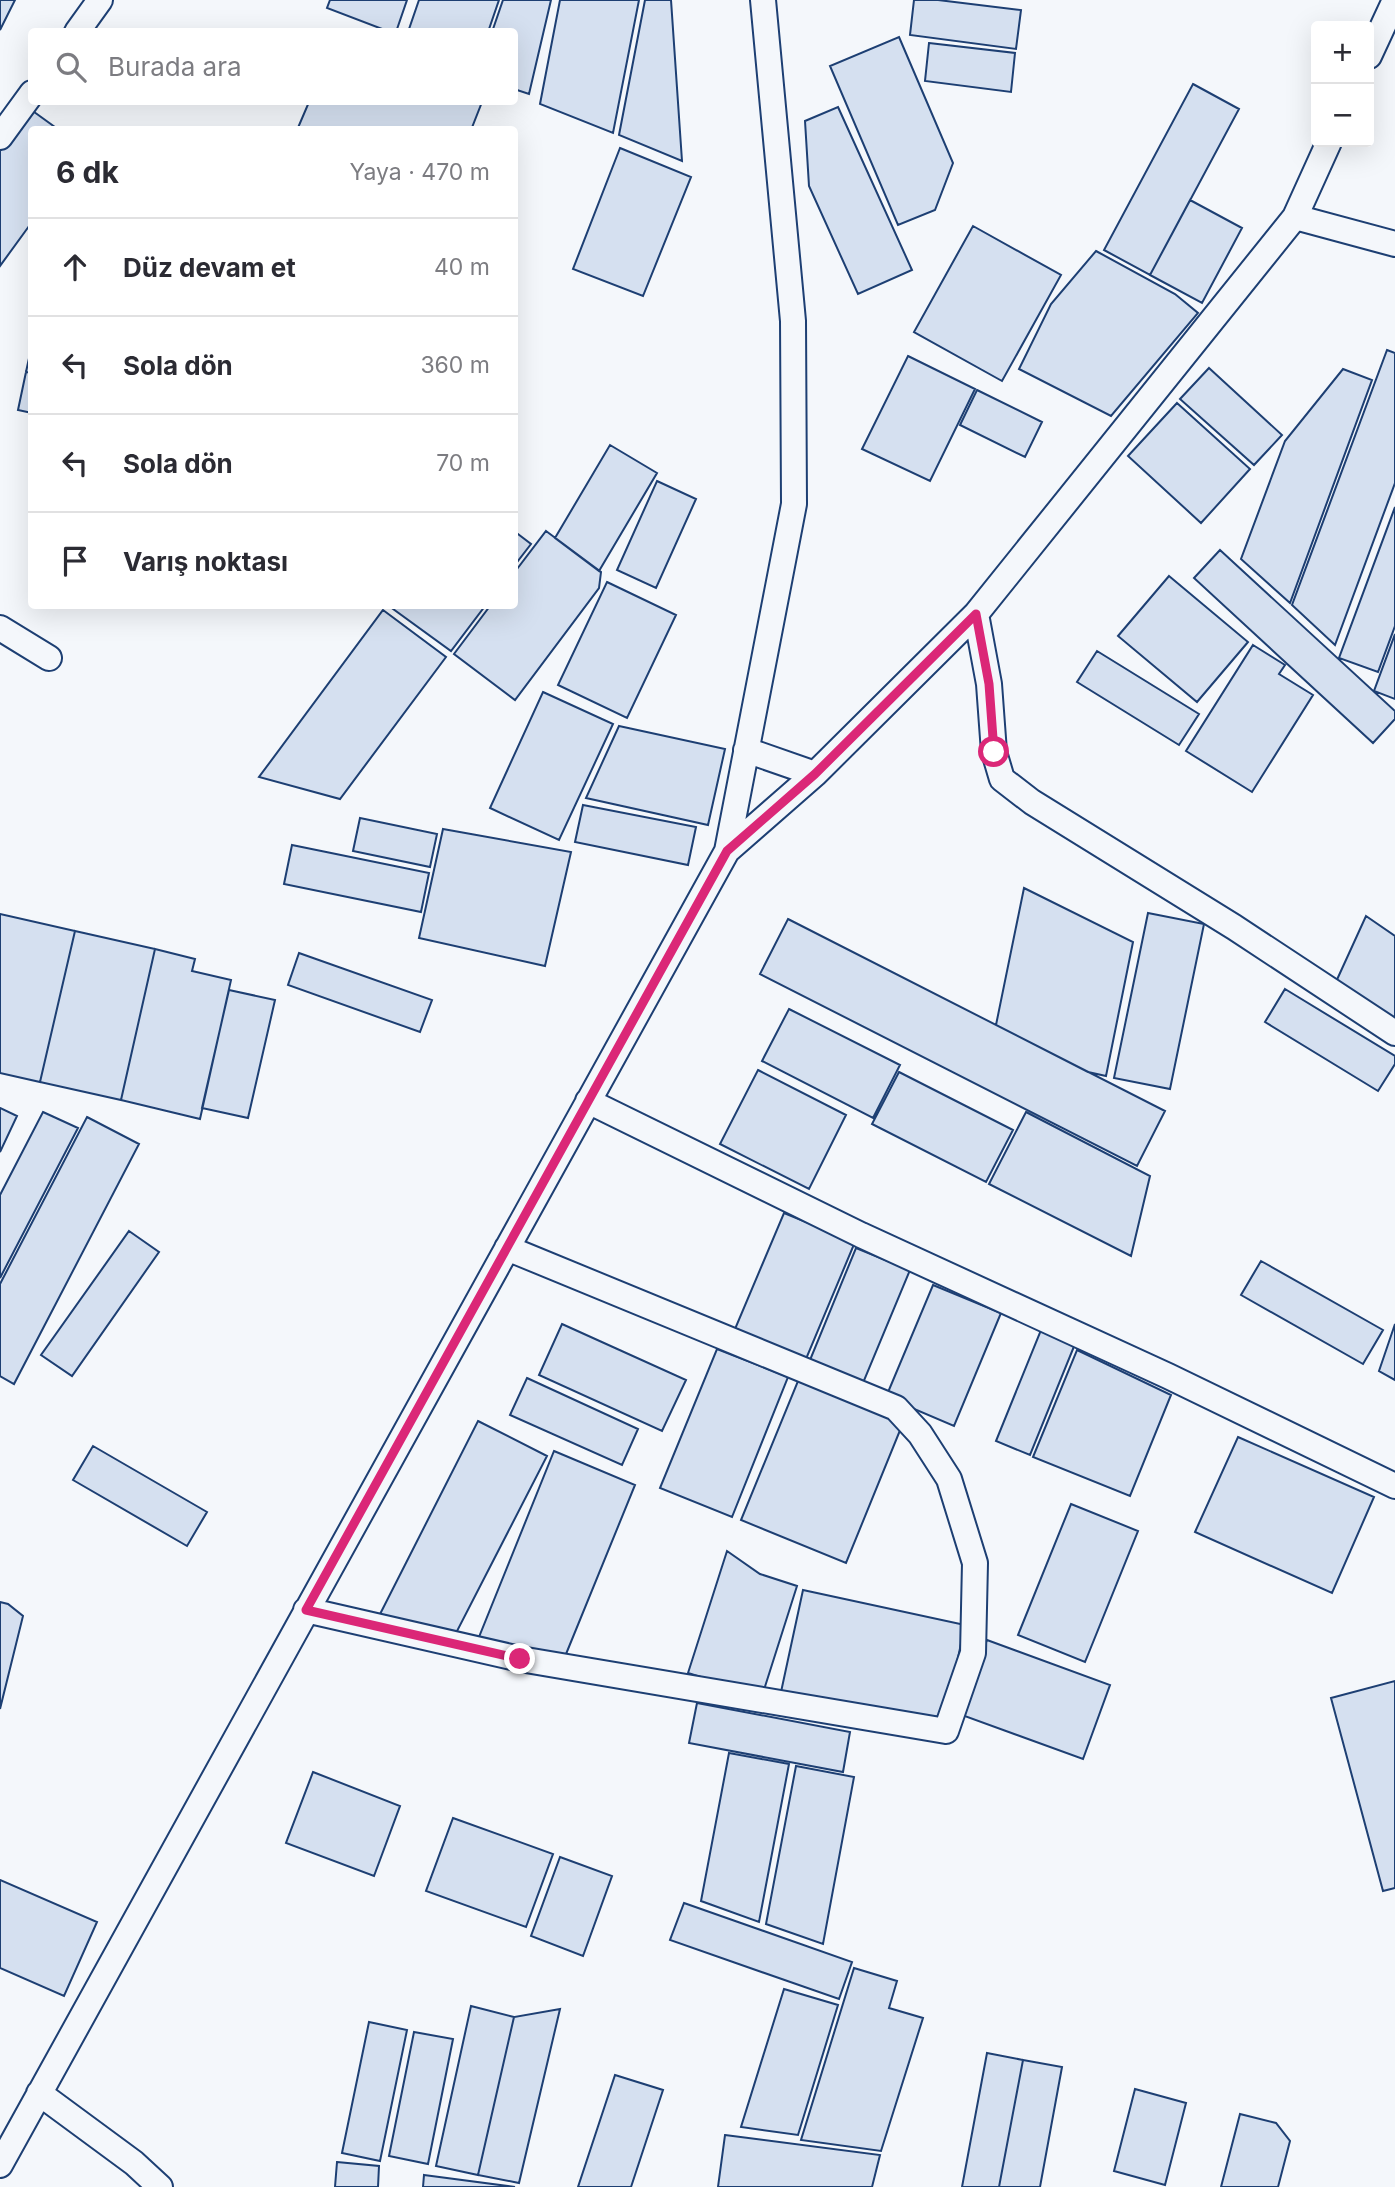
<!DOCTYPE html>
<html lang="tr">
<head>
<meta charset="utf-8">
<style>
	:root { --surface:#fff; --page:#f2f2f3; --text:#2b2b33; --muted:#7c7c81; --line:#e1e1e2 }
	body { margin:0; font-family:Inter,sans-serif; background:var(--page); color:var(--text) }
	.controls { position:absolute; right:21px; top:21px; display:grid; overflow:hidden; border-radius:7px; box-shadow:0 7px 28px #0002 }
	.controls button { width:63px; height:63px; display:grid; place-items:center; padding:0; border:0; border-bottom:2px solid var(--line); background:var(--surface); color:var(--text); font:35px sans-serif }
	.stop { position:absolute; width:21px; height:21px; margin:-16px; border:5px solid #db2777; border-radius:50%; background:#fff }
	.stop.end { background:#db2777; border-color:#fff; box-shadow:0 2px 7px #0008 }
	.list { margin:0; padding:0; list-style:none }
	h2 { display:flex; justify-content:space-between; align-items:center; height:91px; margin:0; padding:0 28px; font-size:30px }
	h2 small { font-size:23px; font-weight:400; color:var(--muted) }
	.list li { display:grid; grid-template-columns:46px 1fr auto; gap:21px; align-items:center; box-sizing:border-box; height:98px; padding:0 28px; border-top:2px solid var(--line) }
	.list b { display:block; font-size:26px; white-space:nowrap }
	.list em { font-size:23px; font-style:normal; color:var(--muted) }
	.icon { flex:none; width:38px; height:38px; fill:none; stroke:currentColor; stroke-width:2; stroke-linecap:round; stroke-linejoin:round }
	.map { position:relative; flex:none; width:1395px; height:2187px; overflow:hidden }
	.search { position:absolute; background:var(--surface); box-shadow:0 7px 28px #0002; left:28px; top:28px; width:490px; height:77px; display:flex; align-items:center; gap:18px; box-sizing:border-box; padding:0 24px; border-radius:7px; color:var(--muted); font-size:26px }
	.panel { position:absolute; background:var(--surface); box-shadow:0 7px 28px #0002; left:28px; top:126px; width:490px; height:483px; border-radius:7px }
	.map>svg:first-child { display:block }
	.building { fill:#d5e0f0; stroke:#1d3f73; stroke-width:2 }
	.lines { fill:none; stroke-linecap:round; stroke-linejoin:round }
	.minor-casing { stroke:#1d3f73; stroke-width:28 }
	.minor { stroke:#f4f7fb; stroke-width:24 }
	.route { stroke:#db2777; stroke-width:9 }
</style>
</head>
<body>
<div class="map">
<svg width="1395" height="2187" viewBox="0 0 1395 2187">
	<rect width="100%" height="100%" fill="#f4f7fb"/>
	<path class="building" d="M 0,0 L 15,0 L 0,30 Z
		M 330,0 L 407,0 L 396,32 L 390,32 L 327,8 Z
		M 419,0 L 499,0 L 488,32 L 408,32 Z
		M 503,0 L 551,0 L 529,94 L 514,89 L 514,32 L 492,32 Z
		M 560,0 L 639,0 L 613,133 L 540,104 Z
		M 645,0 L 671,0 L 682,161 L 619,135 Z
		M 914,0 L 938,0 L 1021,10 L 1016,49 L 910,35 Z
		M 899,37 L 953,163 L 935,210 L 898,225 L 830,66 Z
		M 929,43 L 1015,53 L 1011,92 L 925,81 Z
		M 1193,84 L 1239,109 L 1150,275 L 1104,250 Z
		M 309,102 L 482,102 L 471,130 L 297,130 Z
		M 838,107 L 912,270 L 858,294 L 809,186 L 805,121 Z
		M 30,109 L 59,130 L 32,130 L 32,222 L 0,266 L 0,151 Z
		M 620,148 L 691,177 L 643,296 L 573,269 Z
		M 1190,200 L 1242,228 L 1202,303 L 1150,275 Z
		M 973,226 L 1061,275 L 1002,381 L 914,332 Z
		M 1096,251 L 1175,294 L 1198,313 L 1111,416 L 1019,369 L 1051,304 Z
		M 31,349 L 32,349 L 32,373 L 26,372 Z
		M 1387,350 L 1395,353 L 1395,483 L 1335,645 L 1292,605 Z
		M 908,356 L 975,389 L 930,481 L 862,449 Z
		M 1209,368 L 1282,435 L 1254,465 L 1180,399 Z
		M 1343,369 L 1372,380 L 1290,603 L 1241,559 L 1285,441 Z
		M 26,372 L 32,373 L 32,413 L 18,410 Z
		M 977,390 L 1042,422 L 1025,457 L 960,425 Z
		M 1177,403 L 1250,469 L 1201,523 L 1128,456 Z
		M 610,445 L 657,473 L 599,571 L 555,538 Z
		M 657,481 L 696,499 L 656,588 L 617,570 Z
		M 1395,507 L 1395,626 L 1378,672 L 1339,658 Z
		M 514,531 L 531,544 L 514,566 Z
		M 546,531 L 601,572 L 599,588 L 515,700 L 454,654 L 490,606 L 514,606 L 514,573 Z
		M 1220,550 L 1395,711 L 1395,719 L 1373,743 L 1194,578 Z
		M 1169,576 L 1248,642 L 1197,702 L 1118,636 Z
		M 607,582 L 676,615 L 627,718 L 558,685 Z
		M 389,606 L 485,606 L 451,651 Z
		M 383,610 L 446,657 L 340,799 L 259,777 Z
		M 1395,634 L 1395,699 L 1374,691 Z
		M 1253,645 L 1285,665 L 1279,674 L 1313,695 L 1252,792 L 1186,751 Z
		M 1097,651 L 1199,714 L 1179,745 L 1077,682 Z
		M 543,692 L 613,724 L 559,840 L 490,808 Z
		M 619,726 L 725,749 L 708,825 L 586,798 Z
		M 583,805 L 696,827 L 688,865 L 575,842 Z
		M 360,818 L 437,834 L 430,867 L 353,851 Z
		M 443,829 L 571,852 L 545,966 L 419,938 Z
		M 292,845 L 429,873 L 421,912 L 284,884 Z
		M 1024,888 L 1133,942 L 1106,1076 L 1088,1072 L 996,1025 Z
		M 1148,913 L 1204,924 L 1170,1089 L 1114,1078 Z
		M 0,914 L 75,931 L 40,1082 L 0,1073 Z
		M 1366,916 L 1395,936 L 1395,1025 L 1335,984 Z
		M 788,919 L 1165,1111 L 1137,1166 L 760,974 Z
		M 75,931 L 155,949 L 121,1100 L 40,1082 Z
		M 155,949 L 195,959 L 192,971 L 231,980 L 200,1119 L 121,1100 Z
		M 299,953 L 432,1000 L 420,1032 L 288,985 Z
		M 1285,989 L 1395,1056 L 1395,1064 L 1378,1091 L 1265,1022 Z
		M 229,990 L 275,1000 L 248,1118 L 202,1108 Z
		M 789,1009 L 900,1065 L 873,1118 L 762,1061 Z
		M 758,1070 L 846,1115 L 809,1189 L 720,1144 Z
		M 899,1072 L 1013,1130 L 986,1182 L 872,1124 Z
		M 0,1108 L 17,1116 L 0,1152 Z
		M 43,1112 L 78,1128 L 0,1278 L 0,1195 Z
		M 1026,1112 L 1150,1176 L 1131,1256 L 989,1184 Z
		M 87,1117 L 139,1144 L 14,1384 L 0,1376 L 0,1284 Z
		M 784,1213 L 855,1242 L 806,1359 L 735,1329 Z
		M 129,1231 L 159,1252 L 72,1376 L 41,1355 Z
		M 856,1248 L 910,1270 L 863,1383 L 810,1360 Z
		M 1261,1261 L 1383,1330 L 1363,1364 L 1241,1295 Z
		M 933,1285 L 1001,1313 L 954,1426 L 886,1397 Z
		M 562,1324 L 686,1380 L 662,1431 L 539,1375 Z
		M 1395,1324 L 1395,1380 L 1379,1371 Z
		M 1041,1330 L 1075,1344 L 1030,1455 L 996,1441 Z
		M 717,1349 L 788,1377 L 732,1517 L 660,1488 Z
		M 1077,1350 L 1171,1395 L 1130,1496 L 1033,1457 Z
		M 527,1378 L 638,1429 L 622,1465 L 510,1415 Z
		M 798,1381 L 903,1423 L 846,1563 L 741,1520 Z
		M 478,1421 L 547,1456 L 454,1637 L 375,1624 Z
		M 1238,1437 L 1374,1497 L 1332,1593 L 1195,1532 Z
		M 93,1446 L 207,1512 L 187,1546 L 73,1480 Z
		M 554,1451 L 635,1485 L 564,1659 L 477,1642 Z
		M 1071,1504 L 1138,1531 L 1085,1662 L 1018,1635 Z
		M 727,1551 L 760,1574 L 797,1586 L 762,1696 L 688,1673 Z
		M 803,1590 L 965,1625 L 943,1728 L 781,1692 Z
		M 0,1602 L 8,1604 L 23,1616 L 0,1709 Z
		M 987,1640 L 1110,1685 L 1083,1759 L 959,1714 Z
		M 1395,1681 L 1395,1888 L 1383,1891 L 1331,1698 Z
		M 697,1703 L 850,1732 L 843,1772 L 689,1743 Z
		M 729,1753 L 789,1764 L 759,1922 L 701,1901 Z
		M 796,1766 L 854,1777 L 823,1944 L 766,1924 Z
		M 313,1772 L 400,1806 L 374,1876 L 286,1843 Z
		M 453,1818 L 553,1854 L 526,1927 L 426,1891 Z
		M 560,1857 L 612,1876 L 583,1956 L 531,1936 Z
		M 0,1880 L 97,1922 L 64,1996 L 0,1968 Z
		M 684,1903 L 852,1962 L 839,1999 L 670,1940 Z
		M 854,1968 L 897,1981 L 889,2008 L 923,2018 L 881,2151 L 801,2140 Z
		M 784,1989 L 838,2005 L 798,2135 L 741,2127 Z
		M 471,2006 L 514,2017 L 478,2175 L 436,2166 Z
		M 560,2009 L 519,2183 L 478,2175 L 514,2017 Z
		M 369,2022 L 407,2030 L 380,2161 L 342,2153 Z
		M 414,2032 L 453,2039 L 428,2164 L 389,2156 Z
		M 987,2053 L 1023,2060 L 999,2187 L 962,2187 Z
		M 1023,2060 L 1062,2067 L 1040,2187 L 999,2187 Z
		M 615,2075 L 663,2090 L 631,2187 L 578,2187 Z
		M 1135,2089 L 1186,2103 L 1165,2185 L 1114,2171 Z
		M 1240,2114 L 1276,2123 L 1290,2141 L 1278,2187 L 1221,2187 Z
		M 725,2135 L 880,2155 L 872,2187 L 718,2187 Z
		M 337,2162 L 379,2166 L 378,2187 L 335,2187 Z
		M 424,2175 L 515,2187 L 423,2187 Z"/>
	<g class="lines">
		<defs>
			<path id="minor" d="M 77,32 L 100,0
				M 1369,56 L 1395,0
				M 0,137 L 32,93
				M 1295,217 L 1329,142
				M 976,614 L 989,684 L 994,752 L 1002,779 L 1032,802 L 1234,927 L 1395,1033
				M 0,628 L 49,658
				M 746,750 L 815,774
				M 727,851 L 815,774 L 976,614 L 1295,217 L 1395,244
				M 588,1101 L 861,1235 L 1168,1376 L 1395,1486
				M 306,1610 L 520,1659 L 946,1731 L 973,1653 L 975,1563 L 949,1479 L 920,1434 L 896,1408 L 507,1248
				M 39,2093 L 134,2163 L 160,2187
				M 0,2165 L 727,851 L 794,504 L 793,321 L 763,0"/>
		</defs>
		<use href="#minor" class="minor-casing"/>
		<use href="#minor" class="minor"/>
	</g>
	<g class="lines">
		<path class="route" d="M 520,1659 L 306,1610 L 727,851 L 815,774 L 976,614 L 989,684 L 994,752"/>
	</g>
</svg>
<div class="controls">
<button>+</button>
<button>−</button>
</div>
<div class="stop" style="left:994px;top:752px"></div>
<div class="stop end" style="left:520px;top:1659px"></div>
<div class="search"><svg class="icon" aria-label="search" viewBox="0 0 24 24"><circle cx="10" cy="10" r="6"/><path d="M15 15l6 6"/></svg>Burada ara</div>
<section class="panel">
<h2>6 dk<small>Yaya · 470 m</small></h2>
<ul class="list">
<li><svg class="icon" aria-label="ahead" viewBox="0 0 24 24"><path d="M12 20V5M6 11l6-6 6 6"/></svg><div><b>Düz devam et</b></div><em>40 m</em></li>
<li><svg class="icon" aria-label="left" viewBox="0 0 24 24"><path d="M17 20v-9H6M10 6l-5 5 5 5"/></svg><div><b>Sola dön</b></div><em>360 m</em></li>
<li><svg class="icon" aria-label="left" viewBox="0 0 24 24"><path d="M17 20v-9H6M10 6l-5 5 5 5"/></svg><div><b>Sola dön</b></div><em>70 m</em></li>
<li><svg class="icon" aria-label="arrive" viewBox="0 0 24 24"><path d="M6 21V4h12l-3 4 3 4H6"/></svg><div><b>Varış noktası</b></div></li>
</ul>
</section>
</div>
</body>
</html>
